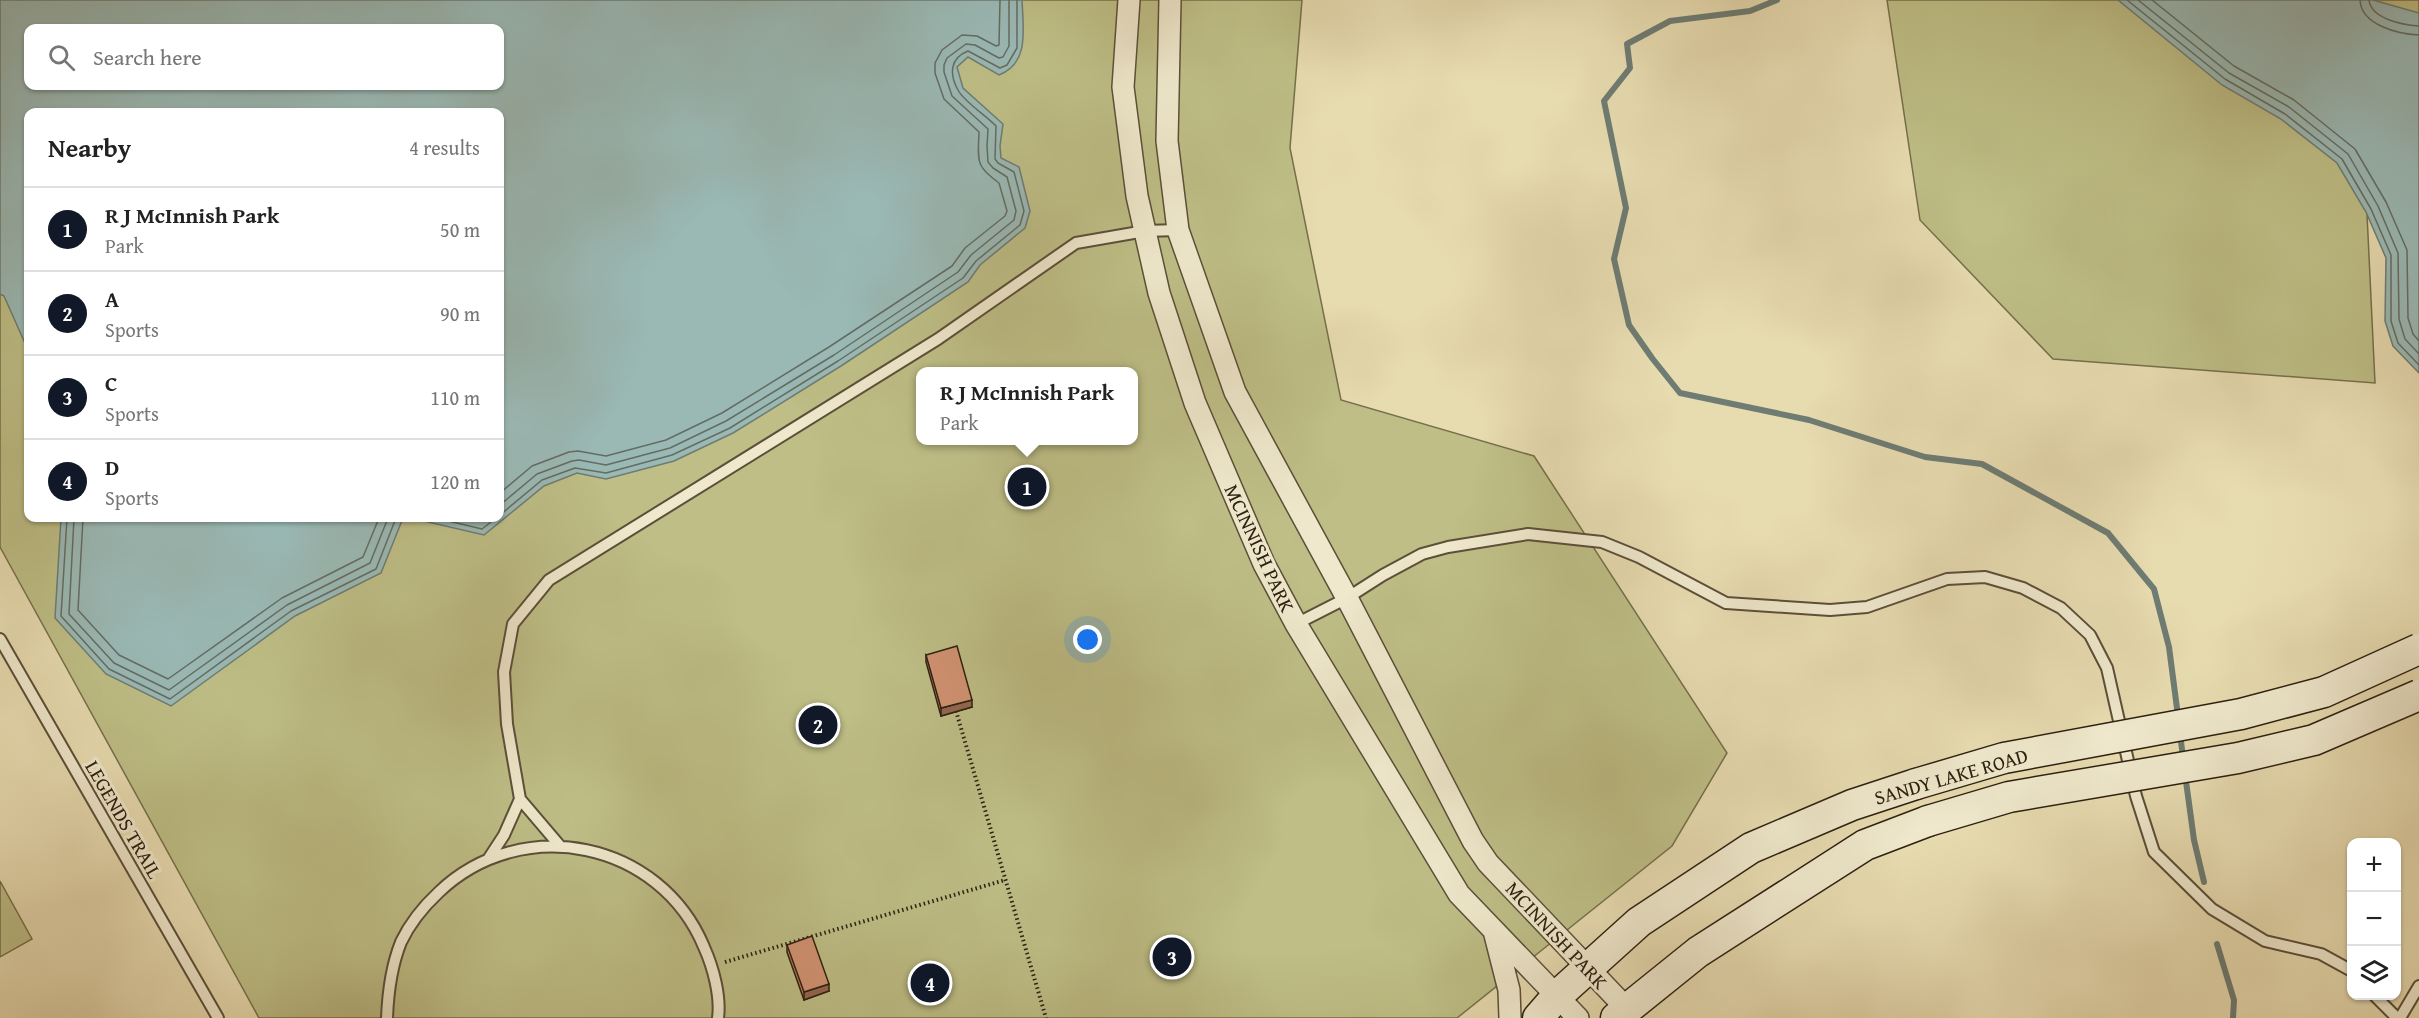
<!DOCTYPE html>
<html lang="en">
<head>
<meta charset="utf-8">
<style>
	:root { --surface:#fff; --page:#f2f2f2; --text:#222; --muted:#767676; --line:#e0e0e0; --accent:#111827 }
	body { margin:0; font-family:"Gentium Book Plus",serif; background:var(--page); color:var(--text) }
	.controls { position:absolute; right:18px; bottom:18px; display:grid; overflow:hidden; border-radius:12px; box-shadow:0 2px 4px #0004 }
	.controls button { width:54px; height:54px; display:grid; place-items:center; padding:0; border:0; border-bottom:2px solid var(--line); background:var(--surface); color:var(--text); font:30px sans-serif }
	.you { position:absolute; left:1088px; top:640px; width:21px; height:21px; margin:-15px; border:4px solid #fff; border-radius:50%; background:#1a73e8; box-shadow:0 0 0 9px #1a73e833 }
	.badge { display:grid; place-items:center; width:39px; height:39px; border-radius:50%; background:var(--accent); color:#fff; font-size:20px; font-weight:700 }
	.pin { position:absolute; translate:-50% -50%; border:3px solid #fff; box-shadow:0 2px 6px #0006 }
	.popup { position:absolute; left:916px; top:367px; width:222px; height:78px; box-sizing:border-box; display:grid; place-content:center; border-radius:12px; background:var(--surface); filter:drop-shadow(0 2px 4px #0005); font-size:20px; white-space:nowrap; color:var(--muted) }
	.popup b { font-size:22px; color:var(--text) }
	.popup::after { content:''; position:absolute; left:50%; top:100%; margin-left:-12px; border:12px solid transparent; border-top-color:var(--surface) }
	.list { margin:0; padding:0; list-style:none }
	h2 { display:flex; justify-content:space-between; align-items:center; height:78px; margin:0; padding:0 24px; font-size:26px }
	h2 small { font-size:20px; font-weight:400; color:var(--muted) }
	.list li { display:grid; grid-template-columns:39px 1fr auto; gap:18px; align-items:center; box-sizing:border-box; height:84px; padding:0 24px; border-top:2px solid var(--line) }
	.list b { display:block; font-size:22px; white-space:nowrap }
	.list p { margin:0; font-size:20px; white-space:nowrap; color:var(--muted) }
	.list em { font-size:20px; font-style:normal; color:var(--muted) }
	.icon { flex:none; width:33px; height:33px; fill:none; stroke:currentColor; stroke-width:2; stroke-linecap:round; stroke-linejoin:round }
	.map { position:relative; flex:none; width:2419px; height:1018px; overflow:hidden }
	.search { position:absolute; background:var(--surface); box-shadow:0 2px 4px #0004; left:24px; top:24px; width:480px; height:66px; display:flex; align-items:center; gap:15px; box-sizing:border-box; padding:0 21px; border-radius:12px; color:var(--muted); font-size:22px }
	.panel { position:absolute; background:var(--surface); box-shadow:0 2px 4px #0004; left:24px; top:108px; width:480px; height:414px; border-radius:12px }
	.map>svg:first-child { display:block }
	.green { fill:#bebe86; stroke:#766f4c; stroke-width:1.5; fill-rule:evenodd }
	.water { fill:#9ab9b5; stroke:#6e7c73; stroke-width:1.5; fill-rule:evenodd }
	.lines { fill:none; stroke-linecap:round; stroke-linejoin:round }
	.shore { stroke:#646c63; stroke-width:1.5 }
	.stream { stroke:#6e7c73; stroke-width:6 }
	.lane-casing { stroke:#5c4f39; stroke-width:14 }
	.street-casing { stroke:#5c4f39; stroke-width:24 }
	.secondary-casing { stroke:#2d2011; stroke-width:33 }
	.path { stroke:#2d2011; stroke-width:4; stroke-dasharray:1.5 3; stroke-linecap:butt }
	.lane { stroke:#efe8cc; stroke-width:10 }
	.street { stroke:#efe8cc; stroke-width:21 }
	.secondary { stroke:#efe8cc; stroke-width:30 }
	.secondary-bridge-casing { stroke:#2d2011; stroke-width:33; stroke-linecap:butt }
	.secondary-bridge { stroke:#efe8cc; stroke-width:30 }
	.wall { fill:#b57e63; stroke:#2d2011; stroke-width:1.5 }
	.shaded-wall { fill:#936750; stroke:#2d2011; stroke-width:1.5 }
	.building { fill:#d29373; stroke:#2d2011; stroke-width:1.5 }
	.labels { text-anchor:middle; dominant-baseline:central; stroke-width:6; stroke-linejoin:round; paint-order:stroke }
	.street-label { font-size:20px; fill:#2d2011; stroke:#efe8cc }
</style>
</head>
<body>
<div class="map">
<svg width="2419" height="1018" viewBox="0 0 2419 1018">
	<rect width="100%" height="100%" fill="#e7dbb0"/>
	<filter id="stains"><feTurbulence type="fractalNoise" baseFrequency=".00333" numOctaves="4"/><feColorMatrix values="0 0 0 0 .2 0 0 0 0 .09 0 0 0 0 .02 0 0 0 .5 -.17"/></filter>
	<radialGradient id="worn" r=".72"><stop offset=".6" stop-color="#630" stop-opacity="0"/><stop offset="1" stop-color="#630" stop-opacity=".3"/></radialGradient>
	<path class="green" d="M 0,0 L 1302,0 L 1290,148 L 1341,400 L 1534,456 L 1727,753 L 1672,846 L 1457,1018 L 259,1018 L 0,547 ZM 28,28 L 500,28 L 500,86 L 28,86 ZM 28,112 L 500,112 L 500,518 L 28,518 ZM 920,372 L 1134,372 L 1134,440 L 920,440 Z
		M 1887,0 L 2419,0 L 2419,114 L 2364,150 L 2375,383 L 2053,359 L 1920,220 Z
		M 0,881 L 32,939 L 0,957 Z"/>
	<path class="water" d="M 0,0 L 1022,0 C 1023,28 1030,63 999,75 L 968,57 L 957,67 L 963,88 L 1003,124 L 1000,146 L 1001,158 L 1019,167 L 1030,211 L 1025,228 L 980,265 L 968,282 L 841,366 L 733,433 L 674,461 L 606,479 L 577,473 L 544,486 L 484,535 L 411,518 L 500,518 L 500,112 L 28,112 L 28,350 L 4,296 L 0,294 ZM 500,28 L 500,86 L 28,86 L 28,28 Z
		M 2118,0 L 2373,0 L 2419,13 L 2419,373 L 2393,346 L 2385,321 L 2386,258 L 2366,212 L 2337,163 L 2281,119 L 2222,85 Z
		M 61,518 L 403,518 L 381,573 L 295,616 L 171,706 L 106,674 L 55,618 Z"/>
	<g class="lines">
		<path class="shore" d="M 2127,0 L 2225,79 L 2285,114 L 2342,159 L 2371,209 L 2391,255 L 2391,321 L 2398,343 L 2419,365
			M 2138,0 L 2229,73 L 2289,107 L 2348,154 L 2378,206 L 2398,253 L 2399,319 L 2405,339 L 2419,354
			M 2152,0 L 2234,66 L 2294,100 L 2355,149 L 2386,202 L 2407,250 L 2408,318 L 2413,334 L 2419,341
			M 2360,0 C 2361,25 2398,34 2419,35
			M 2369,0 C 2371,19 2403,25 2419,26
			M 500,493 L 532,466 L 569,452 L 578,451 L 606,456 L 666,440 L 722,413 L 829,347 L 952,266 L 965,248 L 1005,216 L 1007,211 L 999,183 C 975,166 978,161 979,132 L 944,99 L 935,73 L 935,63 L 942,50 L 962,35 L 977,36 L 996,46 L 999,45 L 1000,0
			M 500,505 L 537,474 L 572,461 L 579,460 L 606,465 L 670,448 L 726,421 L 834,355 L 958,272 L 971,255 L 1014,220 L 1016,211 L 1007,177 L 993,168 L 988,162 L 987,146 L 988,129 L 952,96 L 944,72 L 944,65 L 947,58 L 966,44 L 975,45 L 999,58 L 1003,57 L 1009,46 L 1009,0
			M 500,515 L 542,480 L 575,468 L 606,473 L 672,455 L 730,428 L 838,361 L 963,278 L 976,261 L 1020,225 L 1024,211 L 1014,172 L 998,163 L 995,159 L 996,126 C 987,116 964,102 958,90 C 949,74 950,58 968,51 L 1000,68 L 1007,65 L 1017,48 L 1017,0
			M 67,518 L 61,616 L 109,669 L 170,699 L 291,611 L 376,569 L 396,518
			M 74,518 L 69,614 L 114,663 L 169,690 L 287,605 L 370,563 L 388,518
			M 83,518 L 78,610 L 119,655 L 168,679 L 282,598 L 363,557 L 379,518
			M 436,518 L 482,529 L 496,518"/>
		<path class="stream" d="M 1777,0 L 1750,11 L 1670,21 L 1627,44 L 1630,68 L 1604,101 L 1626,208 L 1614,259 L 1629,325 L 1652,358 L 1680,393 L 1809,420 L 1925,457 L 1982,464 L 2108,533 L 2154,589 L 2169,647 L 2178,716
			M 2180,733 L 2183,758
			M 2185,774 L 2194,840 L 2204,882
			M 2217,944 L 2234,1000 L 2233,1018"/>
		<defs>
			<path id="lane" d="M 1296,624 L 1347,598 L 1383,575 L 1422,554 L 1448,547 L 1528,534 L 1602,542 L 1639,557 L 1726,603 L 1830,610 L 1867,607 L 1947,579 L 1985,577 L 2023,588 L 2061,608 L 2090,635 L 2107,668 L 2136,796 L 2154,852 L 2212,909 L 2265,941 L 2321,954 L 2352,971
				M 0,639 L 218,1018
				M 560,846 L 520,799 L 507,724 L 504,672 L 513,624 L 549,580 L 938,339 L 1076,243 L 1145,231 L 1178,230
				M 489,858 L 504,835 L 520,799
				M 2375,996 L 2397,1018
				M 387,1018 C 388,992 391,967 401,942 C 410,923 424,906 439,892 C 522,813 660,841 704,947 C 713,967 721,996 718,1018
				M 2400,1018 L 2419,986"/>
			<path id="street" d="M 1129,0 L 1123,87 L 1137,196 L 1159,293 L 1195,403 L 1264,564 L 1296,624 L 1459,894 L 1578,1018
				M 1170,0 L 1167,141 L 1178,230 L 1235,392 L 1347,598 L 1473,841 L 1488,863 L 1626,1008
				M 1494,931 L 1509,990 L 1510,1018"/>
			<path id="secondary" d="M 1538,1018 L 1557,996 L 1639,922 L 1751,848 L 1852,805 L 1916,784
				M 1616,1018 L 1698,952 L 1865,845 L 1928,821"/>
		</defs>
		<use href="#lane" class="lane-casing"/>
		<use href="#street" class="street-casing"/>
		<use href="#secondary" class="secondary-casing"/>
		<path class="path" d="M 956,711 L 1046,1018
			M 725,962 L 1005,880"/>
		<use href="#lane" class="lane"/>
		<use href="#street" class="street"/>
		<use href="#secondary" class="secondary"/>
		<defs>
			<path id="secondary-bridge" d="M 1916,784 L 2004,758 L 2241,714 L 2324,692 L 2419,649
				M 1928,821 L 2009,797 L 2238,758 L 2314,740 L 2419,695"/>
		</defs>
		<use href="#secondary-bridge" class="secondary-bridge-casing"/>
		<use href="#secondary-bridge" class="secondary-bridge"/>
	</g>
	<path class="wall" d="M 926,655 L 972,707 L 941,716 L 926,662 Z
		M 787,945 L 829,991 L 804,1000 L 787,952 Z"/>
	<path class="shaded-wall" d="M 972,700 L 972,707 L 941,716 L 941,708 Z
		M 829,984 L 829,991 L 804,1000 L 804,992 Z"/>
	<path class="building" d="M 957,646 L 972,700 L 941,708 L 926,655 Z
		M 812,936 L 829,984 L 804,992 L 787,945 Z"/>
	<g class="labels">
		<g class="street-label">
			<text transform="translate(1260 548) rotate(65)">MCINNISH PARK</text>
			<text transform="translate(1951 776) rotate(-16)">SANDY LAKE ROAD</text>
			<text transform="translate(124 819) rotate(60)">LEGENDS TRAIL</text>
			<text transform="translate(1557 935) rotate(47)">MCINNISH PARK</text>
		</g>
	</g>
	<rect width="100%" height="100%" filter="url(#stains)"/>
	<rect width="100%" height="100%" fill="url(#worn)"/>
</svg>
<div class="controls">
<button>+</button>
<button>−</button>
<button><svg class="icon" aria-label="layers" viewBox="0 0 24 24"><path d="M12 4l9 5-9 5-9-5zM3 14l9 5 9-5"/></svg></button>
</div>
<div class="you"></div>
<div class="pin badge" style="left:1027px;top:487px">1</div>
<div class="popup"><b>R J McInnish Park</b>Park</div>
<div class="pin badge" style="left:818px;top:725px">2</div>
<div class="pin badge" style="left:1172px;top:957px">3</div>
<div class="pin badge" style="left:930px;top:983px">4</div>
<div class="search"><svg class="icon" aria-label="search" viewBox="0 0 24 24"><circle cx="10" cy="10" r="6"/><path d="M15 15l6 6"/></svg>Search here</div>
<section class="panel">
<h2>Nearby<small>4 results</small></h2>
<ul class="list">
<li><span class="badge">1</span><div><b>R J McInnish Park</b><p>Park</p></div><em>50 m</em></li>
<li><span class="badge">2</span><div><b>A</b><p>Sports</p></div><em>90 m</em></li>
<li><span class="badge">3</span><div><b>C</b><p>Sports</p></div><em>110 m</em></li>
<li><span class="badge">4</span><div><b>D</b><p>Sports</p></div><em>120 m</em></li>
</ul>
</section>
</div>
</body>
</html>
